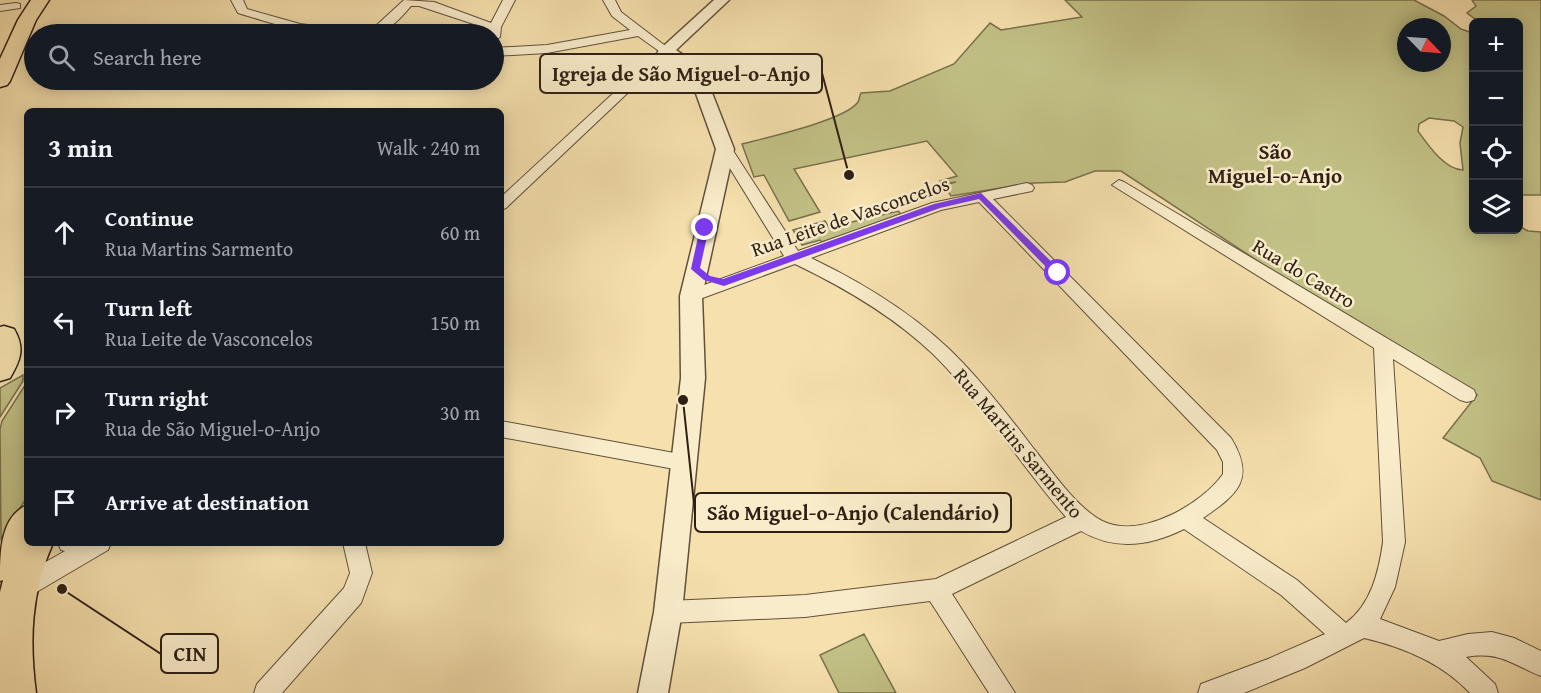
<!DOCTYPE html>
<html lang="en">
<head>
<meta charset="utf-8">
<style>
	:root { --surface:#171b24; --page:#242831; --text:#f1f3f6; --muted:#9ea1a6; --line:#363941 }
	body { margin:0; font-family:"Gentium Book Plus",serif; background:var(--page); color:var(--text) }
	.controls { position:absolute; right:18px; top:18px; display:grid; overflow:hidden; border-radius:9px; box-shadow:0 3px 15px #0003 }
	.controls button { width:54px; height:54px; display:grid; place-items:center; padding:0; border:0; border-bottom:2px solid var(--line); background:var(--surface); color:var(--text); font:30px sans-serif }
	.compass { position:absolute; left:1397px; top:18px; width:54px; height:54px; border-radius:50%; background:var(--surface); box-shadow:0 3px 15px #0003; rotate:115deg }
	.stop { position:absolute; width:18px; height:18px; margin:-14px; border:4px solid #7c3aed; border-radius:50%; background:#fff }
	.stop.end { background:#7c3aed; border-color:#fff; box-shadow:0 2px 6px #0008 }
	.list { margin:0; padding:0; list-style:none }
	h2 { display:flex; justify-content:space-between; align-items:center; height:78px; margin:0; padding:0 24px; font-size:26px }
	h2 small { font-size:20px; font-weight:400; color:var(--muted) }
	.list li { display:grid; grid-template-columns:39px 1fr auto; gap:18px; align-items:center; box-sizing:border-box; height:90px; padding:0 24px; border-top:2px solid var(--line) }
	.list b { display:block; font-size:22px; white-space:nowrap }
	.list p { margin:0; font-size:20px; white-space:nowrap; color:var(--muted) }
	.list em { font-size:20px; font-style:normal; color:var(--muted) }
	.icon { flex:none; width:33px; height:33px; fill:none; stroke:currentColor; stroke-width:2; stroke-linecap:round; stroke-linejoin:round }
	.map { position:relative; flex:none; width:1541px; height:693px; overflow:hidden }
	.search { position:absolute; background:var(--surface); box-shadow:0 3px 15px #0003; left:24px; top:24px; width:480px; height:66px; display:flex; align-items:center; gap:15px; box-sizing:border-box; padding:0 21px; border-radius:33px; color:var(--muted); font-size:22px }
	.panel { position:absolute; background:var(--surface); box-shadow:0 3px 15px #0003; left:24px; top:108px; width:480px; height:438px; border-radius:9px }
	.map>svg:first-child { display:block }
	.green { fill:#c2c186; stroke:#78704e; stroke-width:1.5; fill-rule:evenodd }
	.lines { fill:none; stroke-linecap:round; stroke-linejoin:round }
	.minor-casing { stroke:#60503b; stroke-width:2 }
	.tertiary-casing { stroke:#60503b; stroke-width:3 }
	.primary-casing { stroke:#2e1f15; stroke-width:3 }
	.minor { fill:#f9ecca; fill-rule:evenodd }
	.tertiary { fill:#f9ecca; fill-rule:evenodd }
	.primary { fill:#f6e1ae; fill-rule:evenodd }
	.route { fill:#7c3aed }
	.labels { text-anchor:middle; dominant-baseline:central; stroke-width:5; stroke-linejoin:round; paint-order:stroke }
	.street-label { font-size:20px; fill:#2e1f15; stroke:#f9ecca }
	.neighbourhood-label { font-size:21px; font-weight:bold; fill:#2e1f15; stroke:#f9ecca }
	.leader { fill:none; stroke:#2e1f15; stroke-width:2 }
	.callout-dot { fill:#2e1f15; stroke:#f9ecca; stroke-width:2 }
	.callout { fill:#f9ecca; stroke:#2e1f15; stroke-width:2 }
	.callout-label { font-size:21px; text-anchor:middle; font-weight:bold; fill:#2e1f15 }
</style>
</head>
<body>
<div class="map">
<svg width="1541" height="693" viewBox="0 0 1541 693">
	<rect width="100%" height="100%" fill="#f6e1ae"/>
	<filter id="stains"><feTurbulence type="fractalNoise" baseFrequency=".00333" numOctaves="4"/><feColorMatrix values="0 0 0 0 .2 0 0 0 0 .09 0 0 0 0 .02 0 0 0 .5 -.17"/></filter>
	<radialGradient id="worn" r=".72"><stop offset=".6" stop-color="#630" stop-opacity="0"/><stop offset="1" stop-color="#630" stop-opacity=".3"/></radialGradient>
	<path class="green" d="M 1065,0 L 1414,0 L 1444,16 L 1461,29 L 1473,33 L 1474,230 L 1518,230 L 1519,226 L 1528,231 L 1541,232 L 1541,500 L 1492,481 L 1480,458 L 1443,438 L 1477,395 L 1282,277 L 1121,171 L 1095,171 L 1065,182 L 1033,183 L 951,196 L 944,185 L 956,182 L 942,184 L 940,181 L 957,176 L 927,141 L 794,169 L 820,212 L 789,221 L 764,175 L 754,177 L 742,144 C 765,138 846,120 858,102 C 859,101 860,94 861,93 L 890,91 L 954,64 L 990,23 L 1001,30 L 1082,17 ZM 1406,27 L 1442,27 L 1442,63 L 1406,63 ZM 1429,118 L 1454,121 L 1463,127 L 1460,143 L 1463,170 C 1445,170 1428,145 1418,131 L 1419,124 Z
		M 1472,0 L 1541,0 L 1541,195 L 1519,195 L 1518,22 L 1479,22 L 1467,13 L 1476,6 Z
		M 898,211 L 902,215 L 822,242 L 820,240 L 802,245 L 793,230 L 825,221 L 828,226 L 835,226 Z
		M 23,375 L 23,381 L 0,417 L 0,388 Z
		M 27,382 L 27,497 L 1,539 L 0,429 L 2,421 Z
		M 864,634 L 896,693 L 839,693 L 820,655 Z"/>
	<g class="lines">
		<defs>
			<path id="minor" d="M 231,0 L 243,0 L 247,9 L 300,24 L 347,30 L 353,34 C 314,38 275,24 238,13 Z
				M 404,0 L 434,2 L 491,23 L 503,0 L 515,0 L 501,27 L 500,37 L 494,41 L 494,34 L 488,34 L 489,29 L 419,6 L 411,6 C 399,20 387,34 367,34 Z
				M 603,0 L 615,0 L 621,12 L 672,51 L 506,208 L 501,210 L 501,197 L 659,51 L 638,36 L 547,53 L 494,56 L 494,48 L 547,45 L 630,30 L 612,16 Z
				M 16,3 L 20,4 L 20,8 L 0,11 L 0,5 Z
				M 725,145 L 730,146 L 798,251 L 932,203 L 1027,183 L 1032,185 L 1034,188 L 1032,191 L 993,199 L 1231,438 C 1256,479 1238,494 1203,518 L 1297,580 L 1346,623 C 1371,605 1379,571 1383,542 L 1374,348 L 1112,185 L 1119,180 L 1124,182 L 1474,390 L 1476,395 L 1474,400 L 1467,402 L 1460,400 L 1393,359 L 1405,542 L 1395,587 L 1380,619 L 1439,641 L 1468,634 L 1492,632 L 1514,638 L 1541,651 L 1541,676 C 1511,664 1500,651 1466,657 L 1495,684 L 1498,693 L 1470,693 C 1442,663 1403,647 1364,638 L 1305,668 L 1244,693 L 1198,693 L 1201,684 L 1268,659 L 1325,634 L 1281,595 L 1184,529 C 1150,546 1115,551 1081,531 L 952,594 L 1015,693 L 989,693 L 930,601 L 805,617 L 668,623 L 660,620 L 656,612 L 660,604 L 668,601 L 805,595 L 936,579 L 1066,517 C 1020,465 983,403 933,354 C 893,316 845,288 795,264 L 697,300 L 685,300 L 682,296 L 685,292 L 784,256 L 718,149 ZM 979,202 L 1217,450 L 1223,462 L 1223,474 C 1202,504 1144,537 1107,523 C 1080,513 1052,471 1034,449 C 1012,420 989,391 964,364 C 921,318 867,285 811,258 L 941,210 Z
				M 501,421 L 685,455 L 692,457 L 695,463 L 692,469 L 685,471 L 501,437 Z
				M 58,543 L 111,543 L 108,550 L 28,597 L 20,600 L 12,597 L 9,589 L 12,581 L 65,551 L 61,550 Z
				M 343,543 L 365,543 L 372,573 L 361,603 L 282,693 L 254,693 L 257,684 L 344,588 L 350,573 Z"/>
			<path id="tertiary" d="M 714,0 L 729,0 L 676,50 L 692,61 L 705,75 L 734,149 L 702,296 L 705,378 L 682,612 L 668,693 L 638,693 L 654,612 L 681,378 L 680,296 L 716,149 L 690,77 L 658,51 Z"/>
			<path id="primary" d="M 31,0 L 49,0 L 36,20 L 10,81 L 7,85 L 0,87 L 0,59 L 18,20 Z
				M 4,326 L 14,329 C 25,348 21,359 10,378 L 0,381 L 0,327 Z
				M 27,505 L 27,543 L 53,543 C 31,592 29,640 36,693 L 0,693 L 0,592 L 3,580 L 0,581 C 0,553 0,517 27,505 Z"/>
		</defs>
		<use href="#minor" class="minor-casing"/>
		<use href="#tertiary" class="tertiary-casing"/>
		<use href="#primary" class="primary-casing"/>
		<use href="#minor" class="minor"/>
		<use href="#tertiary" class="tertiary"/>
		<use href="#primary" class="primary"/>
	</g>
	<path class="route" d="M 981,193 L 1061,271 L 1061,275 L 1054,275 L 979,199 L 940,208 L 724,286 L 704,280 L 691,269 L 700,228 L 705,226 L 709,228 L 700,268 L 710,276 L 723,279 L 934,204 Z"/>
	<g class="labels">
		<g class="street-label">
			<text transform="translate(850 216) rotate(-19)">Rua Leite de Vasconcelos</text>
			<text transform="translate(1304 273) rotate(31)">Rua do Castro</text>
			<text transform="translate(1019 443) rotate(50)">Rua Martins Sarmento</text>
		</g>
		<g class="neighbourhood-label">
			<text x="1275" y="151">São<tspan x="1275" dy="24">Miguel-o-Anjo</tspan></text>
		</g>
	</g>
	<path class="leader" d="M849 175L822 73M683 400L695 513M62 589L161 654"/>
	<g class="callout-dot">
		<circle cx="849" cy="175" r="6"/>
		<circle cx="683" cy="400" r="6"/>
		<circle cx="62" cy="589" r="6"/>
	</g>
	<g class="callout">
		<rect x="540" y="54" width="282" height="39" rx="6"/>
		<rect x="695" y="493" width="316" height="39" rx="6"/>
		<rect x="161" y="634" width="57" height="39" rx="6"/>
	</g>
	<g class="callout-label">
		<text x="681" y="81">Igreja de São Miguel-o-Anjo</text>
		<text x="853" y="520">São Miguel-o-Anjo (Calendário)</text>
		<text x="190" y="661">CIN</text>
	</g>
	<rect width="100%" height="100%" filter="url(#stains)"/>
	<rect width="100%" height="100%" fill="url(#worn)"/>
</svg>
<div class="controls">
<button>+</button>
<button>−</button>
<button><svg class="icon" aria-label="locate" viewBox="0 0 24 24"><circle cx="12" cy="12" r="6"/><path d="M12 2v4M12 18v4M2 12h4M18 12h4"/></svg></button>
<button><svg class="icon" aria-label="layers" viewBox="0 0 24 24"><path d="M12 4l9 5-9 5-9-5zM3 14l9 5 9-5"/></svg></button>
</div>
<svg class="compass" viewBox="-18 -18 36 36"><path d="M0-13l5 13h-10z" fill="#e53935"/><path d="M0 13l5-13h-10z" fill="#9ea1a6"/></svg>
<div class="stop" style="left:1058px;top:273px"></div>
<div class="stop end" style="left:705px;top:228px"></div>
<div class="search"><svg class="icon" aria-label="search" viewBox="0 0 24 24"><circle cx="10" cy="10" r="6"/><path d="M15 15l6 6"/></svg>Search here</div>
<section class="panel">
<h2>3 min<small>Walk · 240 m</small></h2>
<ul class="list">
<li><svg class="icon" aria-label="ahead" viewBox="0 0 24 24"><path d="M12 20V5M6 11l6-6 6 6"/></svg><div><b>Continue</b><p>Rua Martins Sarmento</p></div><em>60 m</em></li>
<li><svg class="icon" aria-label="left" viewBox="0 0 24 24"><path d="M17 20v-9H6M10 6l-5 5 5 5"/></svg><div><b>Turn left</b><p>Rua Leite de Vasconcelos</p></div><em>150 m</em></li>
<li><svg class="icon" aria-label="right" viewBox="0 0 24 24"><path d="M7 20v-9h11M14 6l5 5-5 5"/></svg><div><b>Turn right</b><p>Rua de São Miguel-o-Anjo</p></div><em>30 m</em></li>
<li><svg class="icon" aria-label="arrive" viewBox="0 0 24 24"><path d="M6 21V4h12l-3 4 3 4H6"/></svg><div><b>Arrive at destination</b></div></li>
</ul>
</section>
</div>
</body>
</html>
